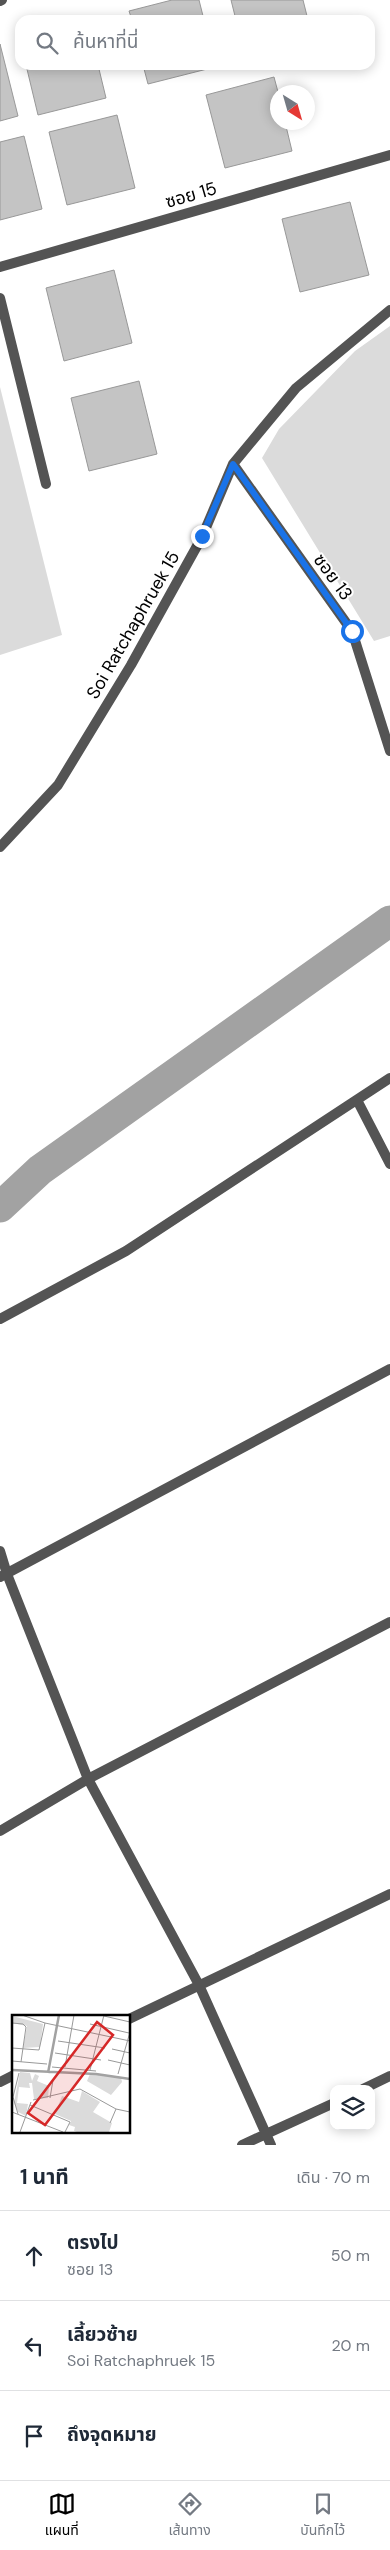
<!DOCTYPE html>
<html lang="th">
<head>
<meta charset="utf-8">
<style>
	:root { --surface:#fff; --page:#f2f2f3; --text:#1f2937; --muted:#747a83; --line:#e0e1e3; --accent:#000 }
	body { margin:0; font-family:"DM Sans","Noto Sans Thai",sans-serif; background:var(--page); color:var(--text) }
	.controls { position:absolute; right:15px; bottom:15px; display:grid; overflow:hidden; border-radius:10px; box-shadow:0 2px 12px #0003 }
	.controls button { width:45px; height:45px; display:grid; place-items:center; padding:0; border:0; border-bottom:1px solid var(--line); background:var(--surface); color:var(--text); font:25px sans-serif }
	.compass { position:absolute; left:270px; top:85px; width:45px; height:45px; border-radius:50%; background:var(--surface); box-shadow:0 2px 12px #0003; rotate:143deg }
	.stop { position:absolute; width:15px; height:15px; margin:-11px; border:4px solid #1a73e8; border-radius:50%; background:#fff }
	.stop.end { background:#1a73e8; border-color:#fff; box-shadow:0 1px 5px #0008 }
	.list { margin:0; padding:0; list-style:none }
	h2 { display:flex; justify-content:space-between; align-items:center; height:65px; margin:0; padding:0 20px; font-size:21px }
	h2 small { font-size:16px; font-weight:400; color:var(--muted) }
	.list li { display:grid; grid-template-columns:32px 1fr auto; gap:15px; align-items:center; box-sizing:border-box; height:90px; padding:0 20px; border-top:1px solid var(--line) }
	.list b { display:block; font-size:19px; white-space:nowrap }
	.list p { margin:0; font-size:16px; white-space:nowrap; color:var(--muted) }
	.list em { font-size:16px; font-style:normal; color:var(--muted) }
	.icon { flex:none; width:28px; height:28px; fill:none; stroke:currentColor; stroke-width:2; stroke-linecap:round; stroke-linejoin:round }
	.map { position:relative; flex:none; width:390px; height:2145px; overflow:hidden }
	.search { position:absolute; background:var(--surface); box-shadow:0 2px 12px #0003; left:15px; right:15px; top:15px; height:55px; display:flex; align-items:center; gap:12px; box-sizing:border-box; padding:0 18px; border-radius:15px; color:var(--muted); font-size:19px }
	.sheet { height:335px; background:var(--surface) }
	nav { display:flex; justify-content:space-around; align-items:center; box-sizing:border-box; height:70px; border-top:1px solid var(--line); background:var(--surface); font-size:14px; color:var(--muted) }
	nav a { display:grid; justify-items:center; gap:2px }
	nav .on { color:var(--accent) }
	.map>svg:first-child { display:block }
	.green { fill:#dbdbdb }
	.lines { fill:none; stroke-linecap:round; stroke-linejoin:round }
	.canal { stroke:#a2a2a2; stroke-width:31 }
	.building { fill:#c4c4c4; stroke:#989898 }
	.minor { stroke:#545454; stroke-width:10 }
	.route { stroke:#1a73e8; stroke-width:6 }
	.labels { text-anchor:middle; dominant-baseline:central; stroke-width:4; stroke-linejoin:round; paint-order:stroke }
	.street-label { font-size:18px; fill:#000; stroke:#fff }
	.inset-river { fill:none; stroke:#a2a2a2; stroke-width:2.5 }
	.inset-road { fill:none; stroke:#999; stroke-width:1 }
	.view { fill:#d62828; fill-opacity:0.15; stroke:#d62828; stroke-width:2.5 }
	.inset-edge { fill:none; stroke:#000; stroke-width:2.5 }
</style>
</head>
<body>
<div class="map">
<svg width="390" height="2145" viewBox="0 0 390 2145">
	<rect width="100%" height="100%" fill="#fff"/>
	<path class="green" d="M 390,326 L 390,636 L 374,641 L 262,458 L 279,429 L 355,351 Z
		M 0,387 L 62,635 L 0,655 Z"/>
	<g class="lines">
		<path class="canal" d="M 0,1207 L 40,1170 L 390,921"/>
	</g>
	<path class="building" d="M 172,0 L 199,0 L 204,20 L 132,20 L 129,11 Z
		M 231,0 L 303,0 L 308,20 L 236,20 Z
		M 0,44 L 18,116 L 0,121 Z
		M 26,65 L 98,65 L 106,98 L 38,115 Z
		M 143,65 L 215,65 L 215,67 L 148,84 Z
		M 274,77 L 278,92 L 278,122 L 285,122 L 292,151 L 225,168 L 206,95 Z
		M 117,115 L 135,188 L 67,205 L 49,132 Z
		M 24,136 L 42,209 L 0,220 L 0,142 Z
		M 350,202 L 369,275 L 300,292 L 282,219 Z
		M 114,270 L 132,343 L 64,361 L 46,288 Z
		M 139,381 L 157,454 L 89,471 L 71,398 Z"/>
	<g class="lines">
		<path class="minor" d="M 0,1 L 2,0
			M 0,267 L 390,155
			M 0,298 L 46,484
			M 233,464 L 352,631 L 390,751
			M 0,847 L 58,785 L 131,665 L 202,537 L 233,464 L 296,388 L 390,310
			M 357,1100 L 390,1164
			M 0,1319 L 126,1251 L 390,1078
			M 0,1551 L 7,1574 L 88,1779 L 199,1985 L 271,2145
			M 0,1577 L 390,1369
			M 0,1831 L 88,1779 L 390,1622
			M 129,2019 L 390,1894
			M 0,2082 L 14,2075
			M 363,2089 L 390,2076
			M 242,2145 L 334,2103"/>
	</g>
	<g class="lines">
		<path class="route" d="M 202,536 L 233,464 L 352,631"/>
	</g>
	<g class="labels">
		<g class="street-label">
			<text transform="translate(191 195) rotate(-16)">ซอย 15</text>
			<text transform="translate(333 577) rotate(54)">ซอย 13</text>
			<text transform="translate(133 625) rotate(-60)">Soi Ratchaphruek 15</text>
		</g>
	</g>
	<g transform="translate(12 2015)">
		<rect width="118" height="118" fill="#fff"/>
		<path d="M 0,1 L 31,9 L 28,32 L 11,33 L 15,11 L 0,8 ZM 8,57 L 18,58 L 20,66 L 23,59 L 27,61 L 25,66 L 37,71 L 36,83 L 22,84 L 20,68 L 17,68 L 18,73 L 7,72 L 5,88 L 16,89 L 14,101 L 6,97 L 2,88 ZM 78,59 L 109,62 L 110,67 L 99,80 L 75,66 ZM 70,76 L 88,87 L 81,97 L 100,108 L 97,117 L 65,117 L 62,116 L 63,112 L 57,110 L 59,106 L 43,99 L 50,81 L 67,87 Z" fill="#dbdbdb"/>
		<path class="inset-river" d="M 0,55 L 84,59 L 118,64M 36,58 L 47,0"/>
		<path class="inset-road" d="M 10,0 L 33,8M 92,1 L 118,7M 0,8 L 11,9 L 14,12 L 9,47M 78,9 L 117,18M 46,26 L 93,33M 0,33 L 27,35 L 33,8 L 118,26M 100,34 L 118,38M 43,38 L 89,45M 96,45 L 118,50M 0,46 L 35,49M 40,52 L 84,56M 53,52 L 62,0M 78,55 L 92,0M 106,59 L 118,17M 38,83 L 41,65M 21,85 L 68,74 L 104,94 L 118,97M 18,90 L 58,107 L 53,117M 0,97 L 51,117M 6,99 L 1,82 L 7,58M 98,108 L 104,94M 8,117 L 19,87"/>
		<path class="view" d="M 85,7 L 101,20 L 33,110 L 16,98 Z"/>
		<rect width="118" height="118" class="inset-edge"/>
	</g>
</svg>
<div class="controls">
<button><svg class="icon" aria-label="layers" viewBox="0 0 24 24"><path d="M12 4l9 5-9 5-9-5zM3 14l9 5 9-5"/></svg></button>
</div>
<svg class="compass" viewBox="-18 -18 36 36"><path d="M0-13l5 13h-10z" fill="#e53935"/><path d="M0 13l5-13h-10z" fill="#747a83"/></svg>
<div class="stop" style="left:352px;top:631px"></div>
<div class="stop end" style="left:202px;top:536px"></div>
<div class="search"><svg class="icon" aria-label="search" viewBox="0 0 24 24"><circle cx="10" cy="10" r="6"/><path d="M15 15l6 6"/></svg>ค้นหาที่นี่</div>
</div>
<section class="sheet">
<h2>1 นาที<small>เดิน · 70 m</small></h2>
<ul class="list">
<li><svg class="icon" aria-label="ahead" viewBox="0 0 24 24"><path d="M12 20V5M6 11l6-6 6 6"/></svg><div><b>ตรงไป</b><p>ซอย 13</p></div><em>50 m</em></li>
<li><svg class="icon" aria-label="left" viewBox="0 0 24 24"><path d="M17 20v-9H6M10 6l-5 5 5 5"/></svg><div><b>เลี้ยวซ้าย</b><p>Soi Ratchaphruek 15</p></div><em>20 m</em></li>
<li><svg class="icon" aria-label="arrive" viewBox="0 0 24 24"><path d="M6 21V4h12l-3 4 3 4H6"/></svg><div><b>ถึงจุดหมาย</b></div></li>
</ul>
</section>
<nav>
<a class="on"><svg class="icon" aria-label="map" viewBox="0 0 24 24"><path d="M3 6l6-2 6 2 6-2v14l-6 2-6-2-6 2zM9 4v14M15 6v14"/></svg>แผนที่</a>
<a><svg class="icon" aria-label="directions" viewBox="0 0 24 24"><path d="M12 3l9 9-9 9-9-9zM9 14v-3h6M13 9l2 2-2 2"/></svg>เส้นทาง</a>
<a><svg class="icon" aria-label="saved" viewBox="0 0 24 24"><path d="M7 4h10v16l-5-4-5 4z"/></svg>บันทึกไว้</a>
</nav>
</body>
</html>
